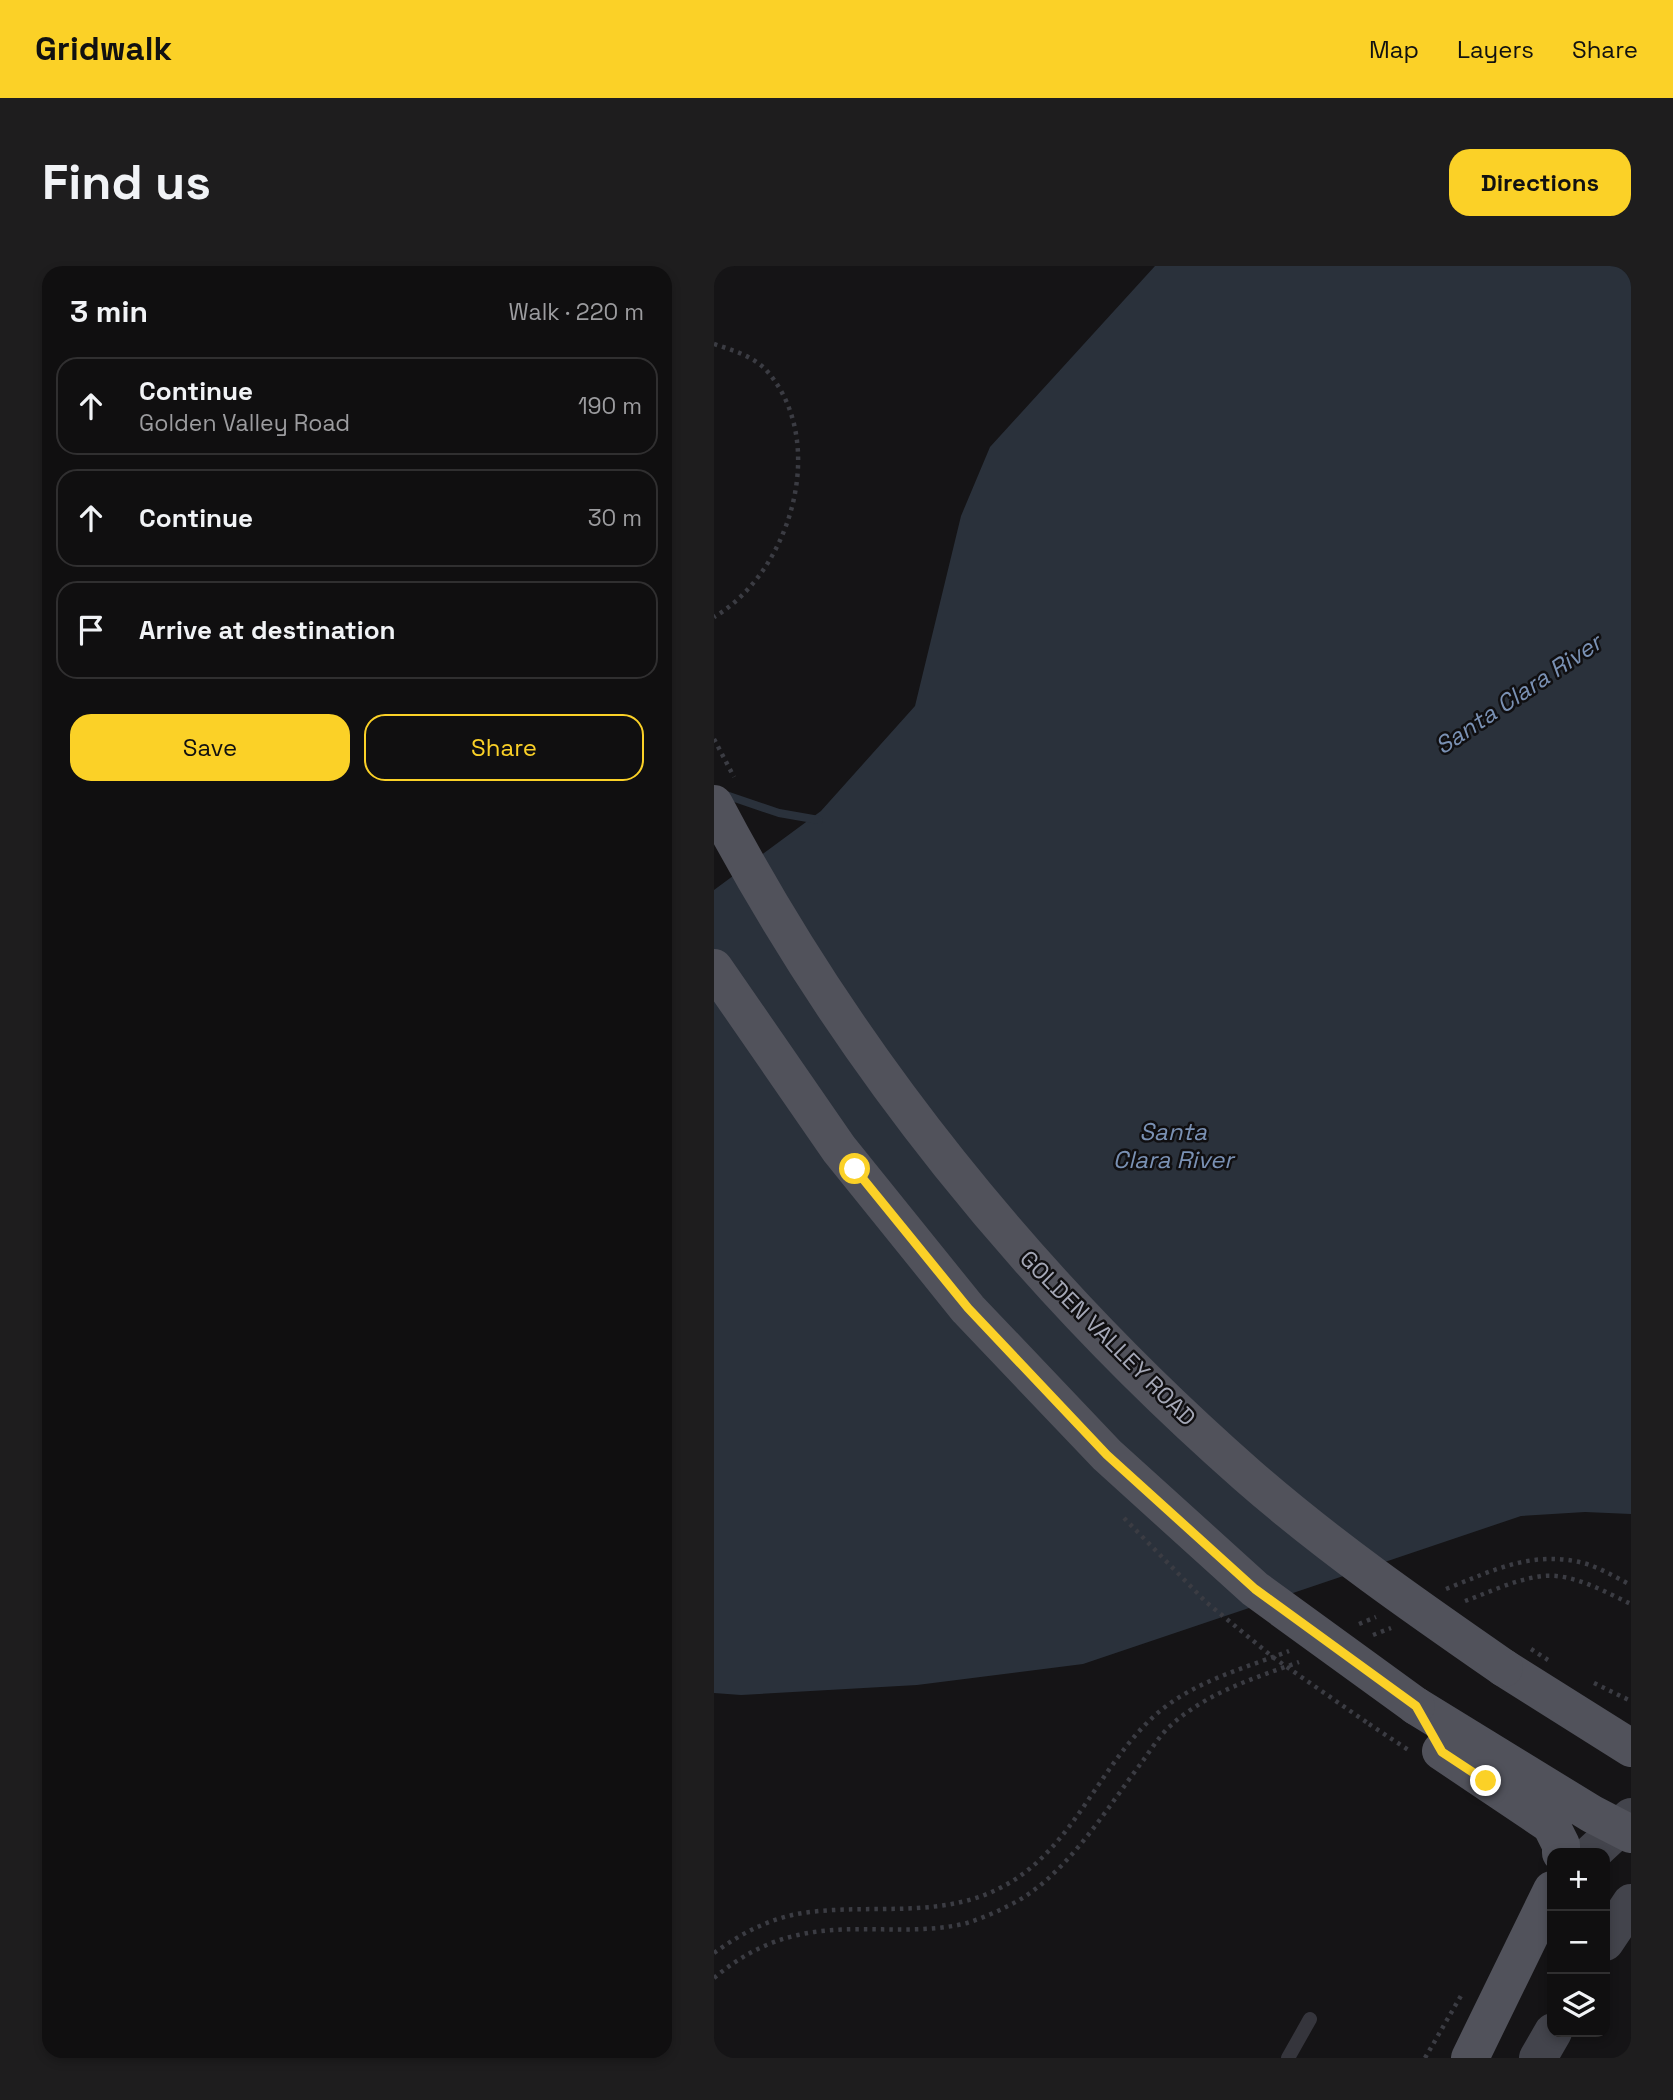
<!DOCTYPE html>
<html lang="en">
<head>
<meta charset="utf-8">
<style>
	:root { --surface:#100f10; --page:#1e1d1e; --text:#f1f3f6; --muted:#9c9c9f; --line:#302f30; --accent:#fbd127 }
	body { margin:0; font-family:"Space Grotesk",sans-serif; background:var(--page); color:var(--text) }
	.controls { position:absolute; right:21px; bottom:21px; display:grid; overflow:hidden; border-radius:14px; box-shadow:0 4px 10px #0003 }
	.controls button { width:63px; height:63px; display:grid; place-items:center; padding:0; border:0; border-bottom:2px solid var(--line); background:var(--surface); color:var(--text); font:35px sans-serif }
	.stop { position:absolute; width:21px; height:21px; margin:-16px; border:5px solid #fbd127; border-radius:50%; background:#fff }
	.stop.end { background:#fbd127; border-color:#fff; box-shadow:0 2px 7px #0008 }
	.list { margin:0; padding:0; list-style:none }
	h2 { display:flex; justify-content:space-between; align-items:center; height:91px; margin:0; padding:0 28px; font-size:30px }
	h2 small { font-size:23px; font-weight:400; color:var(--muted) }
	.list li { display:grid; grid-template-columns:46px 1fr auto; gap:21px; align-items:center; box-sizing:border-box; height:98px; margin:0 14px 14px; padding:0 14px; border:2px solid var(--line); border-radius:21px }
	.list b { display:block; font-size:26px; white-space:nowrap }
	.list p { margin:0; font-size:23px; white-space:nowrap; color:var(--muted) }
	.list em { font-size:23px; font-style:normal; color:var(--muted) }
	.actions { display:flex; gap:14px; padding:21px 28px }
	.actions a { flex:1; padding:16px 0; border:2px solid var(--accent); border-radius:21px; text-align:center; font-size:24px; color:var(--accent) }
	.actions .main { background:var(--accent); color:#111 }
	.icon { flex:none; width:38px; height:38px; fill:none; stroke:currentColor; stroke-width:2; stroke-linecap:round; stroke-linejoin:round }
	.map { position:relative; flex:none; width:917px; height:1792px; overflow:hidden; border-radius:21px }
	header { display:flex; align-items:center; gap:42px; box-sizing:border-box; height:98px; padding:0 35px; background:var(--accent); color:#111 }
	header strong { font-size:33px }
	nav { display:flex; gap:38px; margin-inline-start:auto; font-size:24px }
	.intro { display:flex; align-items:center; justify-content:space-between; box-sizing:border-box; height:168px; padding:0 42px }
	h1 { margin:0; font-size:49px }
	.button { padding:18px 32px; border-radius:21px; background:var(--accent); color:#111; font-size:24px; font-weight:700 }
	main { display:flex; gap:42px; padding:0 42px }
	aside { flex:1; background:var(--surface); border-radius:21px; box-shadow:0 4px 10px #0003 }
	.map>svg:first-child { display:block }
	.water { fill:#2a313b }
	.lines { fill:none; stroke-linecap:round; stroke-linejoin:round }
	.stream { stroke:#2a313b; stroke-width:8 }
	.path { stroke:#3b3c43; stroke-width:4.5; stroke-dasharray:3.5 5; stroke-linecap:butt }
	.service { stroke:#35353c; stroke-width:14 }
	.secondary { stroke:#43444c; stroke-width:38 }
	.primary { stroke:#51525b; stroke-width:38 }
	.path-bridge { stroke:#3b3c43; stroke-width:4.5; stroke-dasharray:3.5 5; stroke-linecap:butt }
	.primary-bridge { stroke:#51525b; stroke-width:38 }
	.route { stroke:#fbd127; stroke-width:9 }
	.labels { text-anchor:middle; dominant-baseline:central; stroke-width:5; stroke-linejoin:round; paint-order:stroke }
	.street-label { font-size:23px; fill:#a5a8b7; stroke:#100f11 }
	.water-label { font-size:24px; font-style:italic; fill:#7a91b4; stroke:#100f11 }
</style>
</head>
<body>
<header>
<strong>Gridwalk</strong>
<nav><a>Map</a><a>Layers</a><a>Share</a></nav>
</header>
<div class="intro"><h1>Find us</h1><a class="button">Directions</a></div>
<main>
<aside>
<h2>3 min<small>Walk · 220 m</small></h2>
<ul class="list">
<li><svg class="icon" aria-label="ahead" viewBox="0 0 24 24"><path d="M12 20V5M6 11l6-6 6 6"/></svg><div><b>Continue</b><p>Golden Valley Road</p></div><em>190 m</em></li>
<li><svg class="icon" aria-label="ahead" viewBox="0 0 24 24"><path d="M12 20V5M6 11l6-6 6 6"/></svg><div><b>Continue</b></div><em>30 m</em></li>
<li><svg class="icon" aria-label="arrive" viewBox="0 0 24 24"><path d="M6 21V4h12l-3 4 3 4H6"/></svg><div><b>Arrive at destination</b></div></li>
</ul>
<div class="actions"><a class="main">Save</a><a>Share</a></div>
</aside>
<div class="map">
<svg width="917" height="1792" viewBox="0 0 917 1792">
	<rect width="100%" height="100%" fill="#151416"/>
	<path class="water" d="M 441,0 L 917,0 L 917,1248 L 871,1246 L 807,1250 L 369,1398 L 203,1419 L 27,1429 L 0,1427 L 0,624 L 107,545 L 201,440 L 247,250 L 276,181 Z"/>
	<g class="lines">
		<path class="stream" d="M 9,528 L 65,547 L 105,554"/>
		<path class="path" d="M 0,78 C 18,84 39,90 52,104 C 116,175 77,306 0,351
			M 732,1323 C 780,1304 820,1283 873,1298 C 888,1303 903,1312 917,1319
			M 751,1335 C 776,1326 802,1313 829,1310 C 859,1307 891,1326 917,1338
			M 645,1358 L 662,1351
			M 659,1369 L 677,1362
			M 880,1417 L 917,1435
			M 655,1458 L 696,1485
			M 0,1687 C 29,1666 60,1650 96,1646 C 161,1638 227,1653 288,1621 C 361,1583 385,1496 446,1445 C 482,1415 531,1402 575,1385
			M 0,1712 C 25,1691 52,1676 84,1669 C 139,1656 198,1671 253,1657 C 266,1653 280,1647 292,1641 C 350,1614 390,1546 428,1496 C 436,1485 444,1472 454,1462 C 491,1427 538,1413 585,1396
			M 711,1792 L 748,1728"/>
		<path class="service" d="M 574,1792 L 596,1753"/>
		<path class="secondary" d="M 878,1587 L 917,1551
			M 891,1676 L 917,1637
			M 824,1792 L 839,1766"/>
		<path class="primary" d="M 790,1402 L 917,1482
			M 702,1440 L 878,1548 L 917,1568
			M 727,1485 L 837,1559 L 847,1579 L 847,1587
			M 756,1792 L 838,1624"/>
		<path class="path-bridge" d="M 0,473 L 20,511
			M 410,1252 L 492,1336 L 560,1392 L 655,1458
			M 817,1383 L 834,1394"/>
		<path class="primary-bridge" d="M 0,538 C 134,793 317,1019 533,1209 C 614,1280 702,1341 790,1402
			M 0,702 L 125,883 L 254,1043 L 393,1189 L 541,1323 L 702,1440"/>
	</g>
	<g class="lines">
		<path class="route" d="M 141,903 L 254,1042 L 393,1189 L 541,1323 L 702,1440 L 728,1486 L 772,1515"/>
	</g>
	<g class="labels">
		<g class="street-label">
			<text transform="translate(394 1072) rotate(45)">GOLDEN VALLEY ROAD</text>
		</g>
		<g class="water-label">
			<text transform="translate(804 428) rotate(-34)">Santa Clara River</text>
			<text x="459" y="865">Santa<tspan x="459" dy="28">Clara River</tspan></text>
		</g>
	</g>
</svg>
<div class="controls">
<button>+</button>
<button>−</button>
<button><svg class="icon" aria-label="layers" viewBox="0 0 24 24"><path d="M12 4l9 5-9 5-9-5zM3 14l9 5 9-5"/></svg></button>
</div>
<div class="stop" style="left:141px;top:903px"></div>
<div class="stop end" style="left:772px;top:1515px"></div>
</div>
</main>
</body>
</html>
